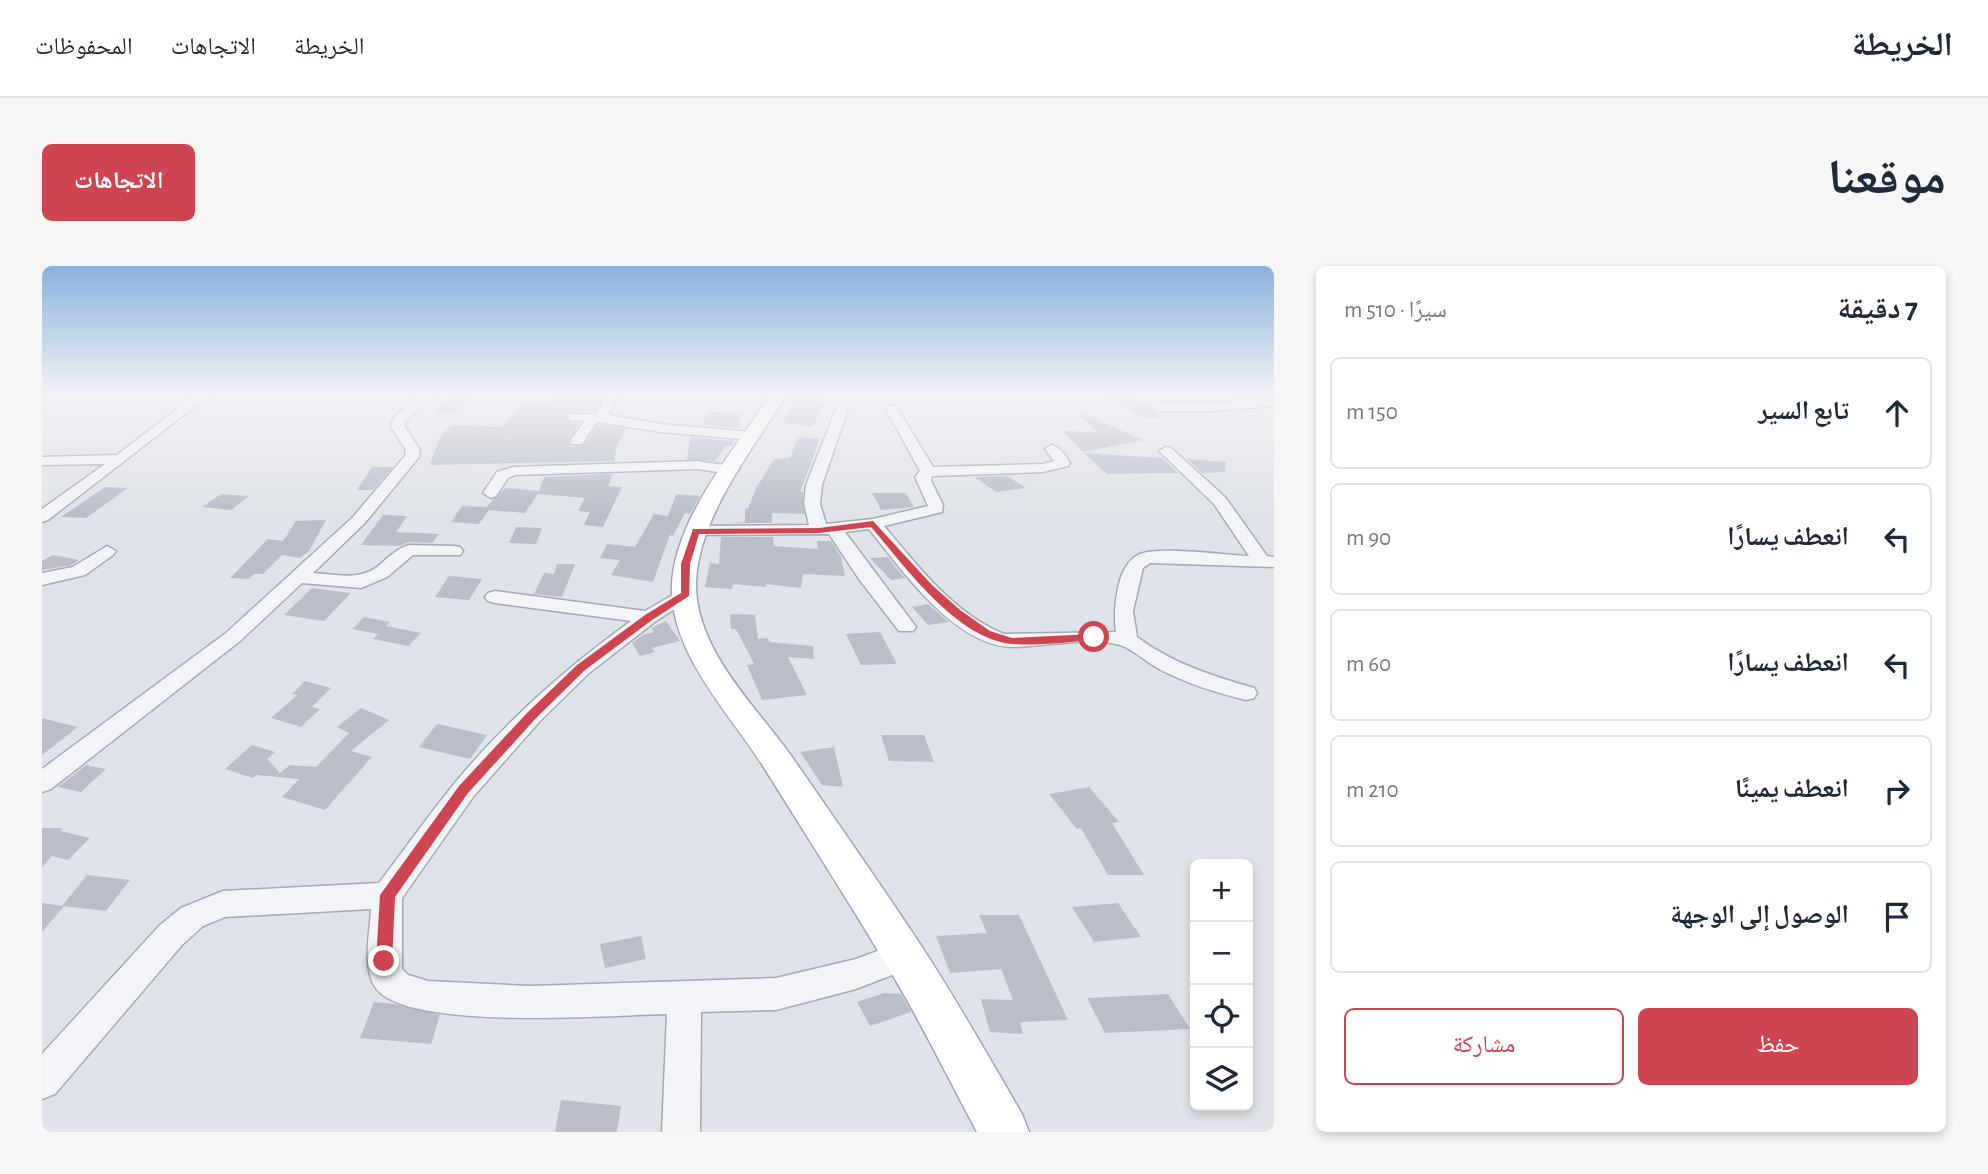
<!DOCTYPE html>
<html lang="ar">
<head>
<meta charset="utf-8">
<style>
	:root { --surface:#fff; --page:#f6f6f7; --text:#1f2937; --muted:#747a83; --line:#e0e1e3; --accent:#ce4451 }
	body { margin:0; font-family:"Alegreya Sans","Noto Naskh Arabic",sans-serif; background:var(--page); color:var(--text); direction:rtl }
	.controls { position:absolute; right:21px; bottom:21px; display:grid; overflow:hidden; border-radius:10px; box-shadow:0 4px 10px #0003 }
	.controls button { width:63px; height:63px; display:grid; place-items:center; padding:0; border:0; border-bottom:2px solid var(--line); background:var(--surface); color:var(--text); font:35px sans-serif }
	.stop { position:absolute; width:21px; height:21px; margin:-16px; border:5px solid #ce4451; border-radius:50%; background:#fff }
	.stop.end { background:#ce4451; border-color:#fff; box-shadow:0 2px 7px #0008 }
	.list { margin:0; padding:0; list-style:none }
	h2 { display:flex; justify-content:space-between; align-items:center; height:91px; margin:0; padding:0 28px; font-size:30px }
	h2 small { font-size:23px; font-weight:400; color:var(--muted) }
	.list li { display:grid; grid-template-columns:46px 1fr auto; gap:21px; align-items:center; box-sizing:border-box; height:112px; margin:0 14px 14px; padding:0 14px; border:2px solid var(--line); border-radius:10px }
	.list b { display:block; font-size:26px; white-space:nowrap }
	.list em { font-size:23px; font-style:normal; color:var(--muted) }
	.actions { display:flex; gap:14px; padding:21px 28px }
	.actions a { flex:1; padding:16px 0; border:2px solid var(--accent); border-radius:10px; text-align:center; font-size:24px; color:var(--accent) }
	.actions .main { background:var(--accent); color:#fff }
	.icon { flex:none; width:38px; height:38px; fill:none; stroke:currentColor; stroke-width:2; stroke-linecap:round; stroke-linejoin:round }
	.map { position:relative; flex:none; width:1232px; height:866px; overflow:hidden; direction:ltr; border-radius:10px }
	header { display:flex; align-items:center; gap:42px; box-sizing:border-box; height:98px; padding:0 35px; background:var(--surface); border-bottom:2px solid var(--line) }
	header strong { font-size:33px }
	nav { display:flex; gap:38px; margin-inline-start:auto; font-size:24px }
	.intro { display:flex; align-items:center; justify-content:space-between; box-sizing:border-box; height:168px; padding:0 42px }
	h1 { margin:0; font-size:49px }
	.button { padding:18px 32px; border-radius:10px; background:var(--accent); color:#fff; font-size:24px; font-weight:700 }
	main { display:flex; gap:42px; padding:0 42px }
	aside { flex:1; background:var(--surface); border-radius:10px; box-shadow:0 4px 10px #0003 }
	.map>svg:first-child { display:block }
	.building { fill:#babec9 }
	.lines { fill:none; stroke-linecap:round; stroke-linejoin:round }
	.minor-casing { stroke:#a5aab3; stroke-width:3 }
	.major-casing { stroke:#9fa6b4; stroke-width:3 }
	.minor { fill:#f2f4f7; fill-rule:evenodd }
	.major { fill:#fff; fill-rule:evenodd }
	.route { fill:#ce4451 }
</style>
</head>
<body>
<header>
<strong>الخريطة</strong>
<nav><a>الخريطة</a><a>الاتجاهات</a><a>المحفوظات</a></nav>
</header>
<div class="intro"><h1>موقعنا</h1><a class="button">الاتجاهات</a></div>
<main>
<aside>
<h2>7 دقيقة<small>سيرًا · 510 m</small></h2>
<ul class="list">
<li><svg class="icon" aria-label="ahead" viewBox="0 0 24 24"><path d="M12 20V5M6 11l6-6 6 6"/></svg><div><b>تابع السير</b></div><em>150 m</em></li>
<li><svg class="icon" aria-label="left" viewBox="0 0 24 24"><path d="M17 20v-9H6M10 6l-5 5 5 5"/></svg><div><b>انعطف يسارًا</b></div><em>90 m</em></li>
<li><svg class="icon" aria-label="left" viewBox="0 0 24 24"><path d="M17 20v-9H6M10 6l-5 5 5 5"/></svg><div><b>انعطف يسارًا</b></div><em>60 m</em></li>
<li><svg class="icon" aria-label="right" viewBox="0 0 24 24"><path d="M7 20v-9h11M14 6l5 5-5 5"/></svg><div><b>انعطف يمينًا</b></div><em>210 m</em></li>
<li><svg class="icon" aria-label="arrive" viewBox="0 0 24 24"><path d="M6 21V4h12l-3 4 3 4H6"/></svg><div><b>الوصول إلى الوجهة</b></div></li>
</ul>
<div class="actions"><a class="main">حفظ</a><a>مشاركة</a></div>
</aside>
<div class="map">
<svg width="1232" height="866" viewBox="0 0 1232 866">
	<rect width="100%" height="100%" fill="#e0e3e9"/>
	<path class="building" d="M 414,127 L 433,127 L 410,148 L 392,146 Z
		M 539,127 L 559,127 L 557,130 L 563,130 L 553,145 L 525,146 L 525,156 L 538,157 L 526,176 L 530,181 L 542,179 L 556,159 L 584,163 L 575,180 L 572,195 L 388,199 L 397,173 L 409,159 L 459,161 L 483,136 L 509,137 L 512,132 L 534,134 Z
		M 756,127 L 775,127 L 774,138 L 782,138 L 771,161 L 741,157 Z
		M 1063,127 L 1087,127 L 1114,147 L 1124,152 L 1101,152 Z
		M 665,145 L 699,148 L 697,162 L 660,159 Z
		M 1039,147 L 1101,174 L 1041,186 L 1020,165 L 1056,166 L 1038,150 Z
		M 648,171 L 693,175 L 689,180 L 684,180 L 673,195 L 645,193 Z
		M 756,171 L 778,173 L 758,226 L 761,226 L 762,248 L 730,247 L 730,257 L 686,257 L 703,256 L 703,242 L 706,243 L 714,222 L 732,193 L 748,192 Z
		M 1042,187 L 1120,192 L 1136,207 L 1065,208 Z
		M 1145,193 L 1184,196 L 1183,206 L 1160,207 Z
		M 330,201 L 351,201 L 331,224 L 315,224 Z
		M 570,208 L 567,220 L 580,221 L 561,261 L 542,259 L 548,246 L 536,245 L 543,232 L 496,228 L 483,247 L 447,244 L 437,258 L 409,256 L 420,240 L 444,241 L 463,222 L 497,225 L 502,211 Z
		M 965,210 L 984,222 L 954,226 L 932,211 Z
		M 63,221 L 86,222 L 44,252 L 19,251 Z
		M 830,227 L 864,227 L 872,241 L 839,244 Z
		M 179,228 L 207,230 L 189,244 L 160,241 Z
		M 634,228 L 658,230 L 648,248 L 643,247 L 631,270 L 628,269 L 611,316 L 569,309 L 578,294 L 558,292 L 565,278 L 593,281 L 612,248 L 626,250 Z
		M 341,249 L 365,250 L 354,266 L 397,268 L 390,277 L 367,276 L 357,280 L 319,279 Z
		M 284,254 L 267,285 L 258,292 L 240,289 L 221,308 L 212,308 L 207,313 L 188,312 L 226,273 L 241,275 L 254,255 Z
		M 474,261 L 500,262 L 494,278 L 467,277 Z
		M 679,271 L 731,271 L 732,280 L 776,283 L 775,275 L 789,275 L 799,291 L 803,310 L 761,308 L 759,322 L 724,318 L 724,321 L 691,318 L 690,323 L 663,321 L 668,297 L 677,298 Z
		M 11,289 L 37,294 L 30,299 L 0,304 L 0,295 Z
		M 846,291 L 853,301 L 863,312 L 849,314 L 828,292 Z
		M 515,298 L 533,298 L 520,331 L 492,328 L 502,307 L 512,308 Z
		M 407,310 L 440,313 L 427,334 L 393,331 Z
		M 270,322 L 309,327 L 282,355 L 242,349 Z
		M 887,338 L 888,340 L 907,356 L 886,359 L 870,341 Z
		M 688,348 L 713,349 L 716,373 L 725,372 L 728,376 L 771,380 L 772,393 L 746,391 L 765,429 L 720,434 L 705,399 L 712,398 L 694,363 L 689,363 Z
		M 322,351 L 348,356 L 344,360 L 379,367 L 366,380 L 331,373 L 336,368 L 310,363 Z
		M 624,355 L 638,375 L 610,382 L 613,386 L 598,390 L 590,377 L 601,369 L 612,366 L 609,362 Z
		M 838,366 L 855,398 L 819,399 L 804,368 Z
		M 263,415 L 289,422 L 270,441 L 278,443 L 259,461 L 229,452 L 255,429 L 250,428 Z
		M 319,442 L 347,454 L 309,485 L 330,491 L 283,544 L 240,531 L 257,513 L 214,509 L 211,512 L 183,503 L 210,479 L 233,486 L 225,493 L 238,507 L 248,499 L 274,501 L 307,467 L 295,461 Z
		M 0,452 L 36,461 L 0,489 Z
		M 395,458 L 445,469 L 428,493 L 377,481 Z
		M 839,469 L 882,469 L 892,496 L 847,495 Z
		M 792,481 L 801,521 L 780,519 L 758,486 Z
		M 44,499 L 64,503 L 39,526 L 16,521 Z
		M 1047,521 L 1077,556 L 1070,557 L 1102,609 L 1066,609 L 1039,562 L 1035,563 L 1007,528 Z
		M 0,562 L 21,562 L 18,565 L 48,572 L 26,594 L 10,590 L 0,601 Z
		M 45,609 L 88,614 L 64,645 L 20,640 Z
		M 0,637 L 22,640 L 0,666 Z
		M 1076,637 L 1099,671 L 1052,676 L 1030,641 Z
		M 937,649 L 977,649 L 1026,754 L 978,756 L 981,768 L 948,766 L 939,733 L 971,734 L 959,703 L 908,707 L 894,670 L 945,667 Z
		M 599,670 L 604,693 L 563,702 L 558,678 Z
		M 842,727 L 859,728 L 869,746 L 828,760 L 815,736 Z
		M 1126,728 L 1148,763 L 1063,767 L 1045,732 Z
		M 332,736 L 352,738 L 398,749 L 389,778 L 318,772 Z
		M 519,834 L 579,840 L 575,866 L 513,866 Z"/>
	<g class="lines">
		<defs>
			<path id="minor" d="M 156,127 L 170,127 L 6,254 L 0,256 L 0,243 L 63,198 L 0,199 L 0,191 L 75,189 Z
				M 380,127 L 394,127 L 363,155 L 363,161 L 378,184 L 377,191 L 322,258 L 271,307 C 293,308 316,315 335,301 C 345,293 355,282 367,279 L 412,280 L 418,281 L 421,285 L 418,289 L 371,289 L 345,311 L 319,322 L 260,317 L 198,375 L 9,523 L 0,526 L 0,503 L 184,367 L 310,252 L 363,190 L 364,184 L 349,161 L 352,151 Z
				M 568,127 L 580,127 L 566,149 L 619,158 L 711,166 L 718,170 L 711,174 L 619,166 L 555,156 L 540,178 L 530,178 L 528,175 L 543,155 L 527,154 L 527,148 L 554,148 Z
				M 1232,132 L 1232,140 L 1166,145 L 1115,145 L 1109,141 L 1115,137 L 1166,137 Z
				M 800,139 L 806,143 L 780,219 L 778,238 L 784,258 L 831,253 L 886,240 L 873,211 L 878,205 L 844,143 L 846,140 L 854,140 L 891,201 L 1001,198 L 1012,195 L 1003,183 L 1010,179 C 1018,181 1024,190 1028,197 L 1026,200 L 1001,206 L 890,210 L 889,215 L 901,239 L 900,246 L 842,260 C 876,300 912,348 962,368 L 1074,366 C 1071,344 1074,298 1098,288 C 1117,280 1183,289 1207,290 L 1172,238 L 1117,185 L 1124,181 L 1129,182 L 1183,231 L 1225,290 L 1232,291 L 1232,301 L 1108,297 L 1101,302 L 1091,345 L 1095,371 C 1130,397 1170,410 1212,422 L 1215,427 L 1212,432 L 1204,434 C 1175,427 1146,418 1119,404 C 1107,398 1089,382 1078,379 C 1051,371 1001,380 972,381 C 914,382 860,304 827,263 L 803,266 L 871,357 L 874,361 L 871,365 L 857,365 L 817,313 L 787,268 L 648,269 L 646,265 L 654,260 L 767,259 L 762,238 L 764,219 L 794,143 Z
				M 655,195 L 690,200 L 697,204 L 690,208 L 655,203 L 473,209 L 466,212 L 454,230 L 449,232 L 441,227 L 455,206 L 471,201 Z
				M 65,280 L 74,285 L 71,289 L 43,309 L 0,319 L 0,307 L 31,301 Z
				M 643,322 L 653,328 L 650,332 L 614,355 L 547,407 L 498,455 L 431,531 L 360,632 L 360,703 L 366,709 L 386,715 L 488,720 L 734,712 L 814,693 L 862,675 L 873,680 L 878,690 L 873,700 L 814,723 L 734,744 L 659,746 L 658,866 L 620,866 L 625,748 C 571,749 362,766 333,721 C 320,700 328,666 329,643 L 183,651 L 161,660 L 140,679 L 13,828 L 0,833 L 0,788 L 118,659 L 139,642 L 181,625 L 337,617 C 362,584 386,550 412,518 C 463,456 524,402 589,355 L 453,337 L 446,335 L 443,331 L 446,327 L 453,325 L 603,345 Z"/>
			<path id="major" d="M 730,127 L 746,127 C 712,181 656,251 654,317 C 653,384 714,440 750,491 C 792,552 835,613 876,675 C 913,731 946,790 980,848 L 987,866 L 935,866 C 905,810 877,752 844,698 C 804,631 762,566 721,500 C 687,446 627,386 630,318 C 633,252 695,180 730,127 Z"/>
		</defs>
		<use href="#minor" class="minor-casing"/>
		<use href="#major" class="major-casing"/>
		<use href="#minor" class="minor"/>
		<use href="#major" class="major"/>
	</g>
	<linearGradient id="sky" x2="0" y2="1"><stop stop-color="#89b2dc"/><stop offset="0.51" stop-color="#f1f2f5"/><stop offset="1" stop-color="#f1f2f5" stop-opacity="0"/></linearGradient>
	<rect width="1232" height="249" fill="url(#sky)"/>
	<path class="route" d="M 831,255 L 890,319 L 918,344 L 948,365 L 970,372 L 1052,368 L 1057,371 L 1052,374 C 1025,376 997,380 971,378 C 915,374 862,299 829,261 L 777,267 L 657,268 L 648,298 L 647,330 L 610,354 L 543,404 L 494,452 L 426,527 L 353,631 L 350,695 L 347,701 L 342,703 L 336,701 L 334,695 L 338,629 L 417,520 L 486,446 L 535,399 L 603,349 L 639,327 L 639,298 L 651,263 L 777,262 Z"/>
</svg>
<div class="controls">
<button>+</button>
<button>−</button>
<button><svg class="icon" aria-label="locate" viewBox="0 0 24 24"><circle cx="12" cy="12" r="6"/><path d="M12 2v4M12 18v4M2 12h4M18 12h4"/></svg></button>
<button><svg class="icon" aria-label="layers" viewBox="0 0 24 24"><path d="M12 4l9 5-9 5-9-5zM3 14l9 5 9-5"/></svg></button>
</div>
<div class="stop" style="left:1052px;top:371px"></div>
<div class="stop end" style="left:342px;top:695px"></div>
</div>
</main>
</body>
</html>
